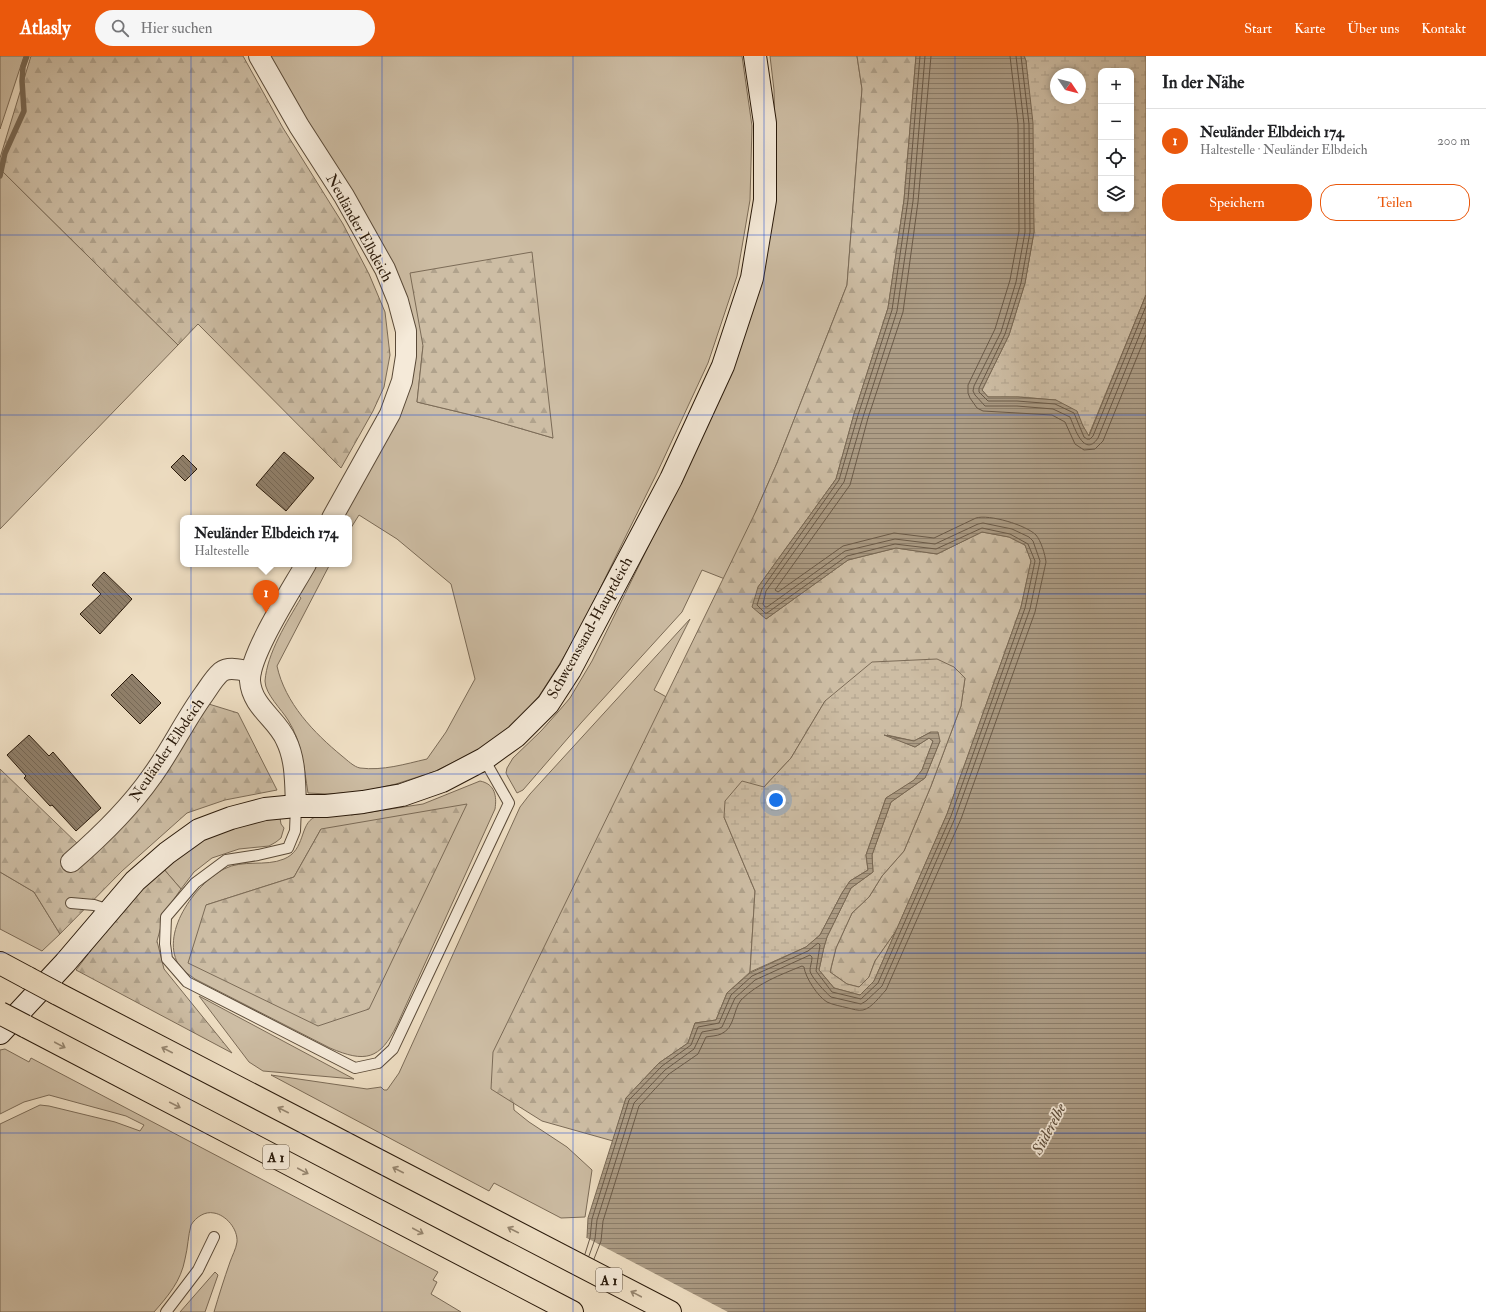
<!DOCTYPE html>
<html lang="de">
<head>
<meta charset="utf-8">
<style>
	:root { --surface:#fff; --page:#f6f6f6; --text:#202124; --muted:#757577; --line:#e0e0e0; --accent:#ea580c }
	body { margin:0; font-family:"IM FELL Double Pica",serif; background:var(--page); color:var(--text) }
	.controls { position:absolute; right:12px; top:12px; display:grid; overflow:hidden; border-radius:8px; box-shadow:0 2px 6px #0003 }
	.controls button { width:36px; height:36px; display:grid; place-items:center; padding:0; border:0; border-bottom:1px solid var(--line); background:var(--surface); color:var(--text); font:20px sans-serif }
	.compass { position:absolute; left:1050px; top:12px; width:36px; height:36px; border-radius:50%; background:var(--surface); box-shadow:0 2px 6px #0003; rotate:125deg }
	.you { position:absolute; left:776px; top:744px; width:14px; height:14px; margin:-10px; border:3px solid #fff; border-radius:50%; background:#1a73e8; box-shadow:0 0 0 6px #1a73e833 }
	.badge { display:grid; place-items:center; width:26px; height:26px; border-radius:50%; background:var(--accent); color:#fff; font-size:13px; font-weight:700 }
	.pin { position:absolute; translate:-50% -33px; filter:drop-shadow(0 1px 2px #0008) }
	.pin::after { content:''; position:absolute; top:21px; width:14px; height:12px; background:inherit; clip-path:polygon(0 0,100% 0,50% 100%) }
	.popup { position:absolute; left:180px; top:459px; width:172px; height:52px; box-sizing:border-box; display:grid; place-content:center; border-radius:8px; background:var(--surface); filter:drop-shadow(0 1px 3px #0005); font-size:13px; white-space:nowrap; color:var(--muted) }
	.popup b { font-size:15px; color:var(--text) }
	.popup::after { content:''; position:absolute; left:50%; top:100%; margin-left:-8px; border:8px solid transparent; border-top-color:var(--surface) }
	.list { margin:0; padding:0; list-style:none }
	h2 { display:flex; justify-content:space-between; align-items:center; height:52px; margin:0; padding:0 16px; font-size:17px }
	h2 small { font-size:13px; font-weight:400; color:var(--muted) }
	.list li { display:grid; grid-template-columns:26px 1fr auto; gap:12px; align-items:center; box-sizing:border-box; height:64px; padding:0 16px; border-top:1px solid var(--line) }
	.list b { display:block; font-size:15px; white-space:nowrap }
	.list p { margin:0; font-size:13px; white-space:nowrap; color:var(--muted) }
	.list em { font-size:13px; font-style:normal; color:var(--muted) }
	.actions { display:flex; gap:8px; padding:12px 16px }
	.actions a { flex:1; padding:9px 0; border:1px solid var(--accent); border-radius:16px; text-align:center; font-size:14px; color:var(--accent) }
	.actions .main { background:var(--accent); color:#fff }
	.icon { flex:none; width:22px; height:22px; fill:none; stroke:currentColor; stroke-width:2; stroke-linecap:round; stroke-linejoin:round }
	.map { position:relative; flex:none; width:1146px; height:1256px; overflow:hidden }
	header { display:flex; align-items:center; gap:24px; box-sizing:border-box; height:56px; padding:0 20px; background:var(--accent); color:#fff }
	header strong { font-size:19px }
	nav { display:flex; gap:22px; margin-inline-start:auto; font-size:14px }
	.search { width:280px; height:36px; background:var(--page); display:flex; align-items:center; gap:10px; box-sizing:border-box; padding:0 14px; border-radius:22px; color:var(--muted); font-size:15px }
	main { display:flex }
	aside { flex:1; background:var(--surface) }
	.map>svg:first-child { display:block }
	.grass { fill:#cdbda4; stroke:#7b6b57; fill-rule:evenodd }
	.forest { fill:url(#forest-firs); stroke:#7b6b57 }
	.wetland { fill:url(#wetland-marsh); stroke:#7b6b57; fill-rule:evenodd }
	.water { fill:url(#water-rules); stroke:#786854 }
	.pier { fill:#efdfc4 }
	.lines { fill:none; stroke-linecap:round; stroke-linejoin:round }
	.shore { stroke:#6a5a48; stroke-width:1 }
	.stream { stroke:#786854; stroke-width:5.5 }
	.building { fill:url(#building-back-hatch); stroke:#29190a }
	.lane-casing { stroke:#5a4a38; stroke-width:12 }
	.street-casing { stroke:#5a4a38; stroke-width:22 }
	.secondary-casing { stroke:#29190a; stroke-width:24 }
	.highway-casing { stroke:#29190a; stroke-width:24 }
	.lane { stroke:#f5ead9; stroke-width:10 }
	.street { stroke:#f5ead9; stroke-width:20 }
	.secondary { stroke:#f5ead9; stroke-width:22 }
	.highway { stroke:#efdfc4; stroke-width:22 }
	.highway-bridge-casing { stroke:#29190a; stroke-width:24; stroke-linecap:butt }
	.highway-bridge { stroke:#efdfc4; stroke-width:22 }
	.oneway { stroke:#968670 }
	.grid { fill:none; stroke:#1d4ed8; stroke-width:1; stroke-opacity:0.55 }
	.labels { text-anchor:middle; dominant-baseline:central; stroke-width:3.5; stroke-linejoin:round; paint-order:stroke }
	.shield { fill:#f5ead9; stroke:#665848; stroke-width:1 }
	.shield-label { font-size:14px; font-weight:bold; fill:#29190a }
	.street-label { font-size:15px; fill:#29190a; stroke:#f5ead9 }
	.water-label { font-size:16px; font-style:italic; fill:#5d4d3b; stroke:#f5ead9 }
</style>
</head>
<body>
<header>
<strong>Atlasly</strong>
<div class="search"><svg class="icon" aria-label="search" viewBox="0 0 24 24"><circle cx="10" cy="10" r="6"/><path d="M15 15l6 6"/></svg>Hier suchen</div>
<nav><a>Start</a><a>Karte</a><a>Über uns</a><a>Kontakt</a></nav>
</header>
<main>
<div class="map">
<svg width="1146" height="1256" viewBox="0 0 1146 1256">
	<defs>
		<pattern id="forest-firs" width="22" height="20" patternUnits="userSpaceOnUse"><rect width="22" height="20" fill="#cdbda4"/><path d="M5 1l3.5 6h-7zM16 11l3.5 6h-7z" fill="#b0a28c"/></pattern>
		<pattern id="wetland-marsh" width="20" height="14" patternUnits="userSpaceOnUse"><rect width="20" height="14" fill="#cdbda4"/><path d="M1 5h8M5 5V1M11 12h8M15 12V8" fill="none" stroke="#b0a28c"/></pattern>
		<pattern id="water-rules" width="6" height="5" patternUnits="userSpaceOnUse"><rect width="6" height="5" fill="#ac9c85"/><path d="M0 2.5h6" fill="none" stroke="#8c7e6b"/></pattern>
		<pattern id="building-back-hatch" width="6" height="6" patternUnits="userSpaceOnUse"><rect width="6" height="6" fill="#90806b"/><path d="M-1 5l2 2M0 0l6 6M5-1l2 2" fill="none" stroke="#766856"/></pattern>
	</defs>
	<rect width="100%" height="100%" fill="#efdfc4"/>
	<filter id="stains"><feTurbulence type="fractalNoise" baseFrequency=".005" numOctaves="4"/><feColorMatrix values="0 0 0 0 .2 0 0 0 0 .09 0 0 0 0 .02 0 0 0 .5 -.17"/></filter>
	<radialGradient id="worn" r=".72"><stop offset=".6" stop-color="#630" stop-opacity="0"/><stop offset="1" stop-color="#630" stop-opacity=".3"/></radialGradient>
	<path class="grass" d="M 0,0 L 24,0 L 0,73 Z
		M 270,0 L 742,0 L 752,70 L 750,144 L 737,220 L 708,307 L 657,417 L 582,569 L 559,609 L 539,640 L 510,672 L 478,694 L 436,715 L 396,728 L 360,736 L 328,738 L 308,737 C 304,712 302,686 288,664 C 282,654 265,638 265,625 C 267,597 287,566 301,542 L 297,538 L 314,508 L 330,508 L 277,610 C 285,647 314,677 342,700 C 347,704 354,711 360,712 C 383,715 405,708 427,703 L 446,676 L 475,623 L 451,528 L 397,483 L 359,459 L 349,475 L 349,462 L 340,462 L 392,372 L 410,262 ZM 423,290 L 553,382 L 488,363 L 417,346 Z
		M 770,0 L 857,0 L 862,33 L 847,229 L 777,407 L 756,455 L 730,525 L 702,514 L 682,556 L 581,667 L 523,734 L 517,737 L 508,721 L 506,717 L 507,712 L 513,702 L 541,675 L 558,656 L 570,642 L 592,605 L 680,426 L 720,342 L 775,84 L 774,34 Z
		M 0,113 L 178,289 L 0,473 Z
		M 690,563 L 654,634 L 679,648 L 510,998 L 514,1054 L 529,1066 L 567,1091 L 592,1114 L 585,1161 L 561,1162 L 494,1127 L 489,1135 L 271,1019 L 367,1033 L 381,1031 L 384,1034 L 387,1034 L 399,1017 L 520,751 L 530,738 Z
		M 480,725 C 495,728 497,740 495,753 L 397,969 C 380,1004 365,1007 330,992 L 195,923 C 190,919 184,916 180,911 C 158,879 195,828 224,813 C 243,803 265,811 284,803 C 306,794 299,768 315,761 C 321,758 341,757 348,756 L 351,759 L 423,748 ZM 321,773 L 318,970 L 206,849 L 294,821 Z
		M 280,762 L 281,768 L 284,772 L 281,782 L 276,786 L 269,790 L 239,793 L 212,802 L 194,816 L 181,833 L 162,811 L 209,780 L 266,763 Z
		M 0,816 L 34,836 L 60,878 L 42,895 L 0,873 Z
		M 199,940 L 354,1023 L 263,1015 L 249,1006 Z
		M 5,993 L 29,1006 L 31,1002 L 438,1216 L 433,1224 L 437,1226 L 431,1238 L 461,1256 L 214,1256 C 219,1239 224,1223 230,1206 C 232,1200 236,1193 237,1186 C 238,1173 226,1159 214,1157 C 205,1155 196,1161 191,1169 C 188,1180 188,1191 185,1203 C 181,1225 168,1240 154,1256 L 0,1256 L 0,1068 L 40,1049 L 49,1050 L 115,1066 L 140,1075 L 144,1069 L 126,1060 L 49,1039 L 24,1046 L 0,1058 L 0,994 Z
		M 215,1216 L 218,1219 L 205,1256 L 180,1256 Z"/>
	<path class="forest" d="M 31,0 L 243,0 L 283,72 L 343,168 L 369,218 L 385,256 L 390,299 L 384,331 L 373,355 L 341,412 L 198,268 L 178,289 L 0,113 L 0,102 Z
		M 857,0 L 916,0 L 904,144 L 888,252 L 854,358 L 836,423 L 758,531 L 766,563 L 848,504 L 896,492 L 937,498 L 982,476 L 1009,481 L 1025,489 L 1031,505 L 1021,551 L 947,758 L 896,875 L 875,905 L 869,921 L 859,931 L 847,928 L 830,916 L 836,892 L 852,857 L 869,841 L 882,820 L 904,795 L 931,730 L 961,650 L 965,622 L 825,645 L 791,702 L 764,731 L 724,761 L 755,835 L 750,916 L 727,937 L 716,964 L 695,967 L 688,987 L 659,1007 L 626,1042 L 613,1085 L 542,1065 L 491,1033 L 493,996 L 756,455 L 777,407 L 847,229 L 862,33 Z
		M 532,196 L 553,382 L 488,363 L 417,346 L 423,290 L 410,217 Z
		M 199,645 L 238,657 L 277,734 L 225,744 L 187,757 L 122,815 L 60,878 L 34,836 L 0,816 L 0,713 L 82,792 L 153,720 Z
		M 467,748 L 369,953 L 318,970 L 188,907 L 206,849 L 294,821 L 321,773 Z
		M 162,811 L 181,833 L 165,856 L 157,885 L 164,913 L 232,997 L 76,914 L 117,860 Z"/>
	<path class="wetland" d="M 1024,0 L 1146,0 L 1146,239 L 1088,381 L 1083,370 L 1056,344 L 1018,341 L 988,341 L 982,334 L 1009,279 L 1025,227 L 1034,176 L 1026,5 ZM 1101,15 L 1131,15 L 1131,153 L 1101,153 ZM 1056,18 L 1080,18 L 1080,42 L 1056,42 Z
		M 937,603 L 954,611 L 965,622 L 961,650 L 931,730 L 904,795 L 882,820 L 869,841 L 852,857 L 836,892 L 830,916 L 847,928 L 859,931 L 869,921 L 875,905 L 896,875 L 874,925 L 860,939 L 834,932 L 819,914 L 824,891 L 827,881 L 851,832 L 873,816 L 872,799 L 891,746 L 925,722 L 940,685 L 931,676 L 914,685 L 887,679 L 915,691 L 929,682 L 933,685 L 922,714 L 914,725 L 886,742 L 866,799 L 868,814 L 850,825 L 842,837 L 820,879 L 806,891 L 750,916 L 755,835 L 724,761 L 725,745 L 742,725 L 764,731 L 791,702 L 825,645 L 872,606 Z"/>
	<path class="water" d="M 916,0 L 1024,0 L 1026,5 L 1033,67 L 1034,176 L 1025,227 L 1009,279 L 982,334 L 988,341 L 1018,341 L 1056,344 L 1077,355 L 1083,370 L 1089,380 L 1146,239 L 1146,1256 L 551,1256 L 565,1239 L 587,1181 L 588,1162 L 626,1042 L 659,1007 L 688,987 L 695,967 L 716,964 L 727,937 L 750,917 L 806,891 L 820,879 L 842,837 L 850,825 L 868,814 L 866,799 L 886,742 L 914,724 L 922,714 L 933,685 L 929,682 L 915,691 L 884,679 L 914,685 L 931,676 L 938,676 L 940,685 L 925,722 L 891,746 L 872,799 L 873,816 L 851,832 L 827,881 L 824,891 L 819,914 L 834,932 L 860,939 L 874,925 L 947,758 L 1021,551 L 1031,505 L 1025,489 L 1009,481 L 982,476 L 937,498 L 896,492 L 848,504 L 766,563 L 752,551 L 758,531 L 836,423 L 854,358 L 888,252 L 904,144 Z"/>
	<path class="pier" d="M 585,1181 L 728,1256 L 549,1256 L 564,1238 Z"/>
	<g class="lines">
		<path class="shore" d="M 1010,0 L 1018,68 L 1019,175 L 1010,224 L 995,273 L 968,329 L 968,337 L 970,342 L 977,352 L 983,355 L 1052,359 L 1065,366 L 1075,388 L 1084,394 L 1095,393 L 1103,385 L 1146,279
			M 1016,0 L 1024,68 L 1025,176 L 1016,226 L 1001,276 L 974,330 L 973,335 L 975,339 L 985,350 L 1017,350 L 1053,353 L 1070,361 C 1074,370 1084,403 1098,382 L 1146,263
			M 1021,0 L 1029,68 L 1030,176 L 1021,227 L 1005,278 L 979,332 L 979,336 L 988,345 L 1017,345 L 1055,348 L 1074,357 L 1084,381 L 1087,383 L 1090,383 L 1093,380 L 1146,250
			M 585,1198 L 590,1182 L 592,1163 L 629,1044 L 662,1010 L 691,989 L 698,971 L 719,967 L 731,939 L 752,920 L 808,895 L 818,887 L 820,889 L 816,915 L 832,936 L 861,943 L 878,927 L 951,760 L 1025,552 L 1035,505 L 1028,488 L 1010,478 L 982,472 L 936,493 L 895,488 L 847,500 L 767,557 L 765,557 L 757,549 L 762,533 L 839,424 L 858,359 L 892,254 L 908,144 L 920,0
			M 589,1200 L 595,1183 L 597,1164 L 634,1047 L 665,1014 L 694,993 L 702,976 L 718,973 L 722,971 L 735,942 L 755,924 L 810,899 L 812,901 C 812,906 810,910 810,915 C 811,921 826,937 831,941 L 861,948 L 866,945 L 882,930 L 955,762 L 1030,553 L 1040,505 L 1033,485 L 1029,481 L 1012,473 L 983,467 L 978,468 L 935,488 L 895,483 L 845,495 L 767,551 L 765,551 L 763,548 L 766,535 L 844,426 L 863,361 L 897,255 L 913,145 L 925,0
			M 594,1203 L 601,1185 L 603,1165 L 639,1050 L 669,1018 L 698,998 L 706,981 C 711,980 717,980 721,978 C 735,972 733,954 741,944 C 758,927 780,919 802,910 L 804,911 C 805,921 818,941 827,946 C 833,949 841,950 848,952 C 853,953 858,955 863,954 C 872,952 880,940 886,934 L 961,763 L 1035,556 L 1046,506 C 1045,498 1041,485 1036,479 C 1026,469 989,458 976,462 L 934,482 L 894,477 L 843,490 L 778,536 L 775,534 L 850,429 L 868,362 L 903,256 L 918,146 L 931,0"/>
		<path class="stream" d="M 0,120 L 5,97 L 24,55 L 22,25 L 23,11 L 27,0"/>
	</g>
	<path class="building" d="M 284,396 L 314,422 L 286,455 L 256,429 Z
		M 183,399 L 197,413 L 185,425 L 171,411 Z
		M 104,516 L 132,543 L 100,578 L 80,558 L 101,538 L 92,529 Z
		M 132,618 L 161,647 L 140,668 L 111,639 Z
		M 29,679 L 49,700 L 53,696 L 101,752 L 76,775 L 52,749 L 50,750 L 24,722 L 26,720 L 7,699 Z"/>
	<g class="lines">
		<defs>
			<path id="lane" d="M 296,750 L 295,775 L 288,792 L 258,799 L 226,804 L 195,827 L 166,861 L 165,888 L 167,903 L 187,926 L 355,1012 L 378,1007 L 393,993 L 509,747 L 484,703
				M 71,847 L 94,849 L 109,854
				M 166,1256 L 198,1214 L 214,1181"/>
			<path id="street" d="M 259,0 L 299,70 L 344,140 L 385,213 L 398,245 L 406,275 L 406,300 L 402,325 L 390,358 L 332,462
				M 296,750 C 295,728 296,704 286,684 C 277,663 252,651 250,625 C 249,599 292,533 306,508
				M 71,806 C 101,780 129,753 152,720 C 171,694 185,664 204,638 C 209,631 214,622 221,616 C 229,610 242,614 251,616"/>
			<path id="secondary" d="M 0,977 L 65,907 L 135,825 L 167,797 L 199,774 L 231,762 L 265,753 L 296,750 L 326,750 L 363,746 L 402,739 L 442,725 L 484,703 L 516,680 L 548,648 L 570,614 L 671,423 L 723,310 L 752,222 L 765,144 L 765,67 L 755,0"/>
			<path id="highway" d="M 0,907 L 28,922
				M 56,937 L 670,1256
				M 25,970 L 572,1256"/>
		</defs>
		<use href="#lane" class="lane-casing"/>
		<use href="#street" class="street-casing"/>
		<use href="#secondary" class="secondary-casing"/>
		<use href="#highway" class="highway-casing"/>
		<use href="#lane" class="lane"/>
		<use href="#street" class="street"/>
		<use href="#secondary" class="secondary"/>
		<use href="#highway" class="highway"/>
		<defs>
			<path id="highway-bridge" d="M 28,922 L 56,937
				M 0,957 L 25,970"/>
		</defs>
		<use href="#highway-bridge" class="highway-bridge-casing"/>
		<use href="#highway-bridge" class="highway-bridge"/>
	</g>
	<defs><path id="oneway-shaft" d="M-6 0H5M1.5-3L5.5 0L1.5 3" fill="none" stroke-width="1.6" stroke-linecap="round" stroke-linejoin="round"/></defs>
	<g class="oneway">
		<use href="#oneway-shaft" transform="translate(60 989) rotate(28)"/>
		<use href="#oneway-shaft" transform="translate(167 994) rotate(-153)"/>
		<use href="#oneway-shaft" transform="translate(175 1049) rotate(27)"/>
		<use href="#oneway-shaft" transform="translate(283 1054) rotate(-153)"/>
		<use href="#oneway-shaft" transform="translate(398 1114) rotate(-153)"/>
		<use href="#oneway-shaft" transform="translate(303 1115) rotate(28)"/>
		<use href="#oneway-shaft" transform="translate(513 1174) rotate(-153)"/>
		<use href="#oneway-shaft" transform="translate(418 1175) rotate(28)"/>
		<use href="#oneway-shaft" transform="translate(636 1238) rotate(-152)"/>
	</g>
	<path class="grid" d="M 191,0 L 191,1256M 382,0 L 382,1256M 573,0 L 573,1256M 764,0 L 764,1256M 955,0 L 955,1256M 0,179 L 1146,179M 0,359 L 1146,359M 0,538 L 1146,538M 0,718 L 1146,718M 0,897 L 1146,897M 0,1077 L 1146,1077"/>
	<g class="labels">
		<g class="shield">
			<rect x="263" y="1089" width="26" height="24" rx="3"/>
			<rect x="596" y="1212" width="26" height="24" rx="3"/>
		</g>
		<g class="shield-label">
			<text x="276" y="1101">A 1</text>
			<text x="609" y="1224">A 1</text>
		</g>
		<g class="street-label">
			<text transform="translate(359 172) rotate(61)">Neuländer Elbdeich</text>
			<text transform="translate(590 572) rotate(-61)">Schweenssand-Hauptdeich</text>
			<text transform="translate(167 694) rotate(-56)">Neuländer Elbdeich</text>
		</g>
		<g class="water-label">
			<text transform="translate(1049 1073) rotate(-62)">Süderelbe</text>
		</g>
	</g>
	<rect width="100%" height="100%" filter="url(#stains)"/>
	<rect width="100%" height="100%" fill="url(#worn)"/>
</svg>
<div class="controls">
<button>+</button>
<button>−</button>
<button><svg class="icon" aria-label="locate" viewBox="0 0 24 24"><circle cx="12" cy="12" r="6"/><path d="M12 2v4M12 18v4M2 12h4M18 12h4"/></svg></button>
<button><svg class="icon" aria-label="layers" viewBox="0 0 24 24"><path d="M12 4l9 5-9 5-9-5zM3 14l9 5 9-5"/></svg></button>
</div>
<svg class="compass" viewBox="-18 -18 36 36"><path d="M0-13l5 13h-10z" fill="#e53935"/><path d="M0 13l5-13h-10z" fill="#757577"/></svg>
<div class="you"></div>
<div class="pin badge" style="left:266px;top:557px">1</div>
<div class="popup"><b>Neuländer Elbdeich 174</b>Haltestelle</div>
</div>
<aside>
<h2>In der Nähe<small></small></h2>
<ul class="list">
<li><span class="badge">1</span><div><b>Neuländer Elbdeich 174</b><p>Haltestelle · Neuländer Elbdeich</p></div><em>200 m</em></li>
</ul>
<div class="actions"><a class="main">Speichern</a><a>Teilen</a></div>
</aside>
</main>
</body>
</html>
